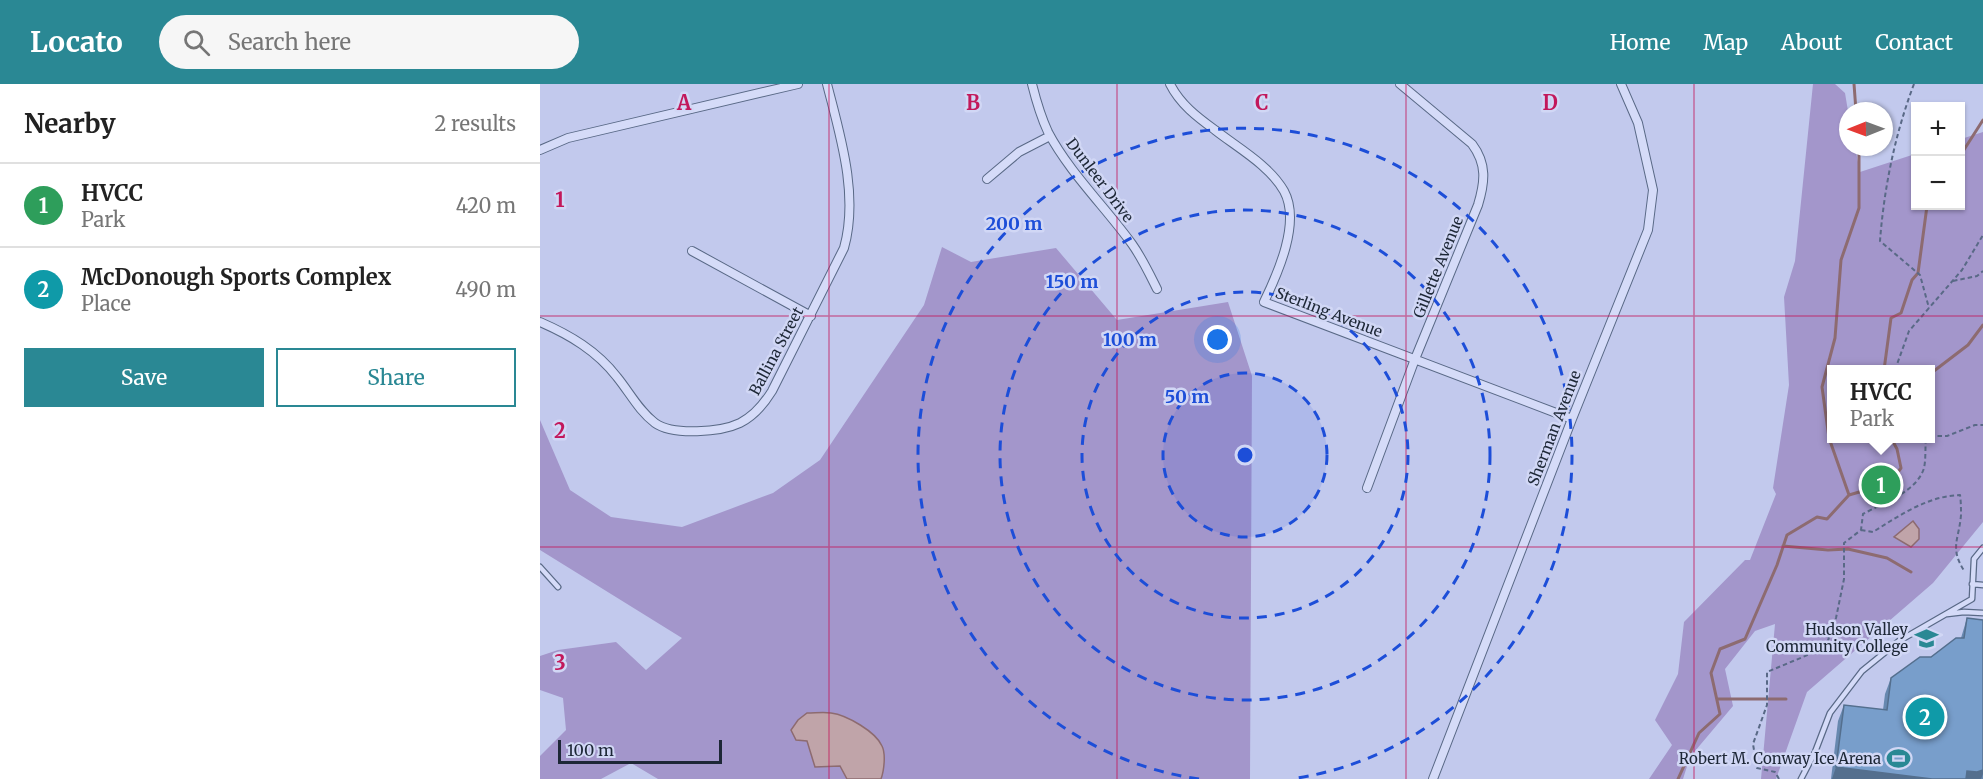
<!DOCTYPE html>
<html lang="en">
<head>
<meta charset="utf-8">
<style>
	:root { --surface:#fff; --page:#f6f6f6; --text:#222; --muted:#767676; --line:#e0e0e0; --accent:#2a8894 }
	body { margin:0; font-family:Merriweather,serif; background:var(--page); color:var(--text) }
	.controls { position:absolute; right:18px; top:18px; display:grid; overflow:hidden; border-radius:0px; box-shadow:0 2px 4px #0004 }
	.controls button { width:54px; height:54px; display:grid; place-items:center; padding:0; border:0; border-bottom:2px solid var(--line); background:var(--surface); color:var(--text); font:30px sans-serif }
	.compass { position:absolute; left:1299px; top:18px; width:54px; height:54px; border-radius:50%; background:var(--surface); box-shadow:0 2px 4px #0004; rotate:269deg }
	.scale { position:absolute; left:18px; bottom:15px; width:164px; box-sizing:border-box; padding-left:6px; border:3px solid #1d2736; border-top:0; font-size:16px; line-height:21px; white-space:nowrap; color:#1d2736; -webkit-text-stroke:4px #d1d7f5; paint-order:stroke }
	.you { position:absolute; left:678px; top:256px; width:21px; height:21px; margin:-15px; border:4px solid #fff; border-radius:50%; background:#1a73e8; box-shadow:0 0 0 9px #1a73e833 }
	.badge { display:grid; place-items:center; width:39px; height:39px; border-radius:50%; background:var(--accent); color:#fff; font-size:20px; font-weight:700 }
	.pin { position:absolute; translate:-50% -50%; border:3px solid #fff; box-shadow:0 2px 6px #0006 }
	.popup { position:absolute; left:1287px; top:281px; width:108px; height:78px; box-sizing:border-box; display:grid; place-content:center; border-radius:0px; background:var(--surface); filter:drop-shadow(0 2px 4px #0005); font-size:20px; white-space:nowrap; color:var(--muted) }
	.popup b { font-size:22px; color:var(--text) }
	.popup::after { content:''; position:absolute; left:50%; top:100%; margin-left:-12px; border:12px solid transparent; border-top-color:var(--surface) }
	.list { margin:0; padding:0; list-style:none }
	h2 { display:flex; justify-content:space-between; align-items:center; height:78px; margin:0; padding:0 24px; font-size:26px }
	h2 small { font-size:20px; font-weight:400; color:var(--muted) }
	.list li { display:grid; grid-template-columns:39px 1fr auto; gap:18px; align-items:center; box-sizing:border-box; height:84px; padding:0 24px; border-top:2px solid var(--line) }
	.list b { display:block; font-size:22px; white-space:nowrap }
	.list p { margin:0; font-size:20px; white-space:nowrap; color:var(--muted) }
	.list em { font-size:20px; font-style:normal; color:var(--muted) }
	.actions { display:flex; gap:12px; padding:18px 24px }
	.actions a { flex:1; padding:14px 0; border:2px solid var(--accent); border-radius:0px; text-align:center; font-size:21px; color:var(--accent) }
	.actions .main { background:var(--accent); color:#fff }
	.icon { flex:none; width:33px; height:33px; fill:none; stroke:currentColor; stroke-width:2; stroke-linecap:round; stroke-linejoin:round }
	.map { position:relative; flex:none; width:1443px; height:695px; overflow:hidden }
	header { display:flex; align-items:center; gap:36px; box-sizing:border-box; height:84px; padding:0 30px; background:var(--accent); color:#fff }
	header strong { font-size:28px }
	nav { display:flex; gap:33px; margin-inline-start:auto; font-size:21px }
	.search { width:420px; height:54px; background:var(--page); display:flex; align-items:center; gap:15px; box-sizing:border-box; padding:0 21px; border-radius:33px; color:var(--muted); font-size:22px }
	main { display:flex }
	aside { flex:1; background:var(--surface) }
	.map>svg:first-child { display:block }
	.green { fill:#a396cb; fill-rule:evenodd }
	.water { fill:#c0a4a9; stroke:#8d6b70; stroke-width:1.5 }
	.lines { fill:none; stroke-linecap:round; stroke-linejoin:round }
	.stream { stroke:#8d6b70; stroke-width:3 }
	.service-casing { stroke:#596986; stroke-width:7 }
	.minor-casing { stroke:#596986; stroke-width:10 }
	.path { stroke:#596986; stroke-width:2; stroke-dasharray:4.5 3; stroke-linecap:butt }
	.service { stroke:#d5dbf8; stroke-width:4.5 }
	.minor { stroke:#d5dbf8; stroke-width:8 }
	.wall { fill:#6788af }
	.shaded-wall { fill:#546f8e }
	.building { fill:#789ecb; stroke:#546f8e; stroke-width:1.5 }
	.grid { fill:none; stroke:#c2185b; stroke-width:1.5; stroke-opacity:0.55 }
	.ring { fill:none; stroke:#1d4ed8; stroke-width:3; stroke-dasharray:10 8 }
	.labels { text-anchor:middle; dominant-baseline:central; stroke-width:5; stroke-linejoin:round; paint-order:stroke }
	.street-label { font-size:15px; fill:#1d2736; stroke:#d1d7f5 }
	.poi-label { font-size:15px; fill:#1d2736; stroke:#d1d7f5; text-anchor:end }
	.grid-label { font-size:20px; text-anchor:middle; font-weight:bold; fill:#c2185b; stroke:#d1d7f5; stroke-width:5; stroke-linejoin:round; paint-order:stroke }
	.centre { fill:#1d4ed8; stroke:#d1d7f5; stroke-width:3 }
	.ring-label { font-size:18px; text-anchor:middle; font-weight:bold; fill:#1d4ed8; stroke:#d1d7f5; stroke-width:5; stroke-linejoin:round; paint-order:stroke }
</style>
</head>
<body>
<header>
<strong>Locato</strong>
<div class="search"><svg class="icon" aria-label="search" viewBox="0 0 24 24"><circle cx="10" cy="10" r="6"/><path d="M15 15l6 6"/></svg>Search here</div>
<nav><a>Home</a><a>Map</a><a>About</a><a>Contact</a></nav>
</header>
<main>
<aside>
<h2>Nearby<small>2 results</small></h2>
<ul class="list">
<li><span class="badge" style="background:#2e9e5b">1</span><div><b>HVCC</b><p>Park</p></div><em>420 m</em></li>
<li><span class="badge" style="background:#0f9aa8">2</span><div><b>McDonough Sports Complex</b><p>Place</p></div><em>490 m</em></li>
</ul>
<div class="actions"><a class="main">Save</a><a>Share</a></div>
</aside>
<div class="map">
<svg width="1443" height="695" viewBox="0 0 1443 695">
	<rect width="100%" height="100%" fill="#c2c9ed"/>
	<path class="green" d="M 1273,0 L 1295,0 L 1305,9 L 1308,27 L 1308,63 L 1315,63 L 1320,88 L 1375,70 L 1376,122 L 1420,122 L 1421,55 L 1443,48 L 1443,438 L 1393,499 L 1267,608 L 1236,695 L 1221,695 L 1235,540 L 1215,547 L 1185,585 L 1193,622 L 1150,673 L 1143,695 L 1109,695 L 1132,661 L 1115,636 L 1138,590 L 1144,538 L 1205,476 L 1210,476 L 1236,410 L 1233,404 L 1249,301 L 1244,213 L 1255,177 ZM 1292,286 L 1390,286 L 1390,354 L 1292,354 Z
		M 402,163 L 431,178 L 516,164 L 577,236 L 688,218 L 712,292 L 710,695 L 118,695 L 91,679 L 61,695 L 0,695 L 0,672 L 26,646 L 23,614 L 0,606 L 0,572 L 18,566 L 76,558 L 106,586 L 142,554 L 0,466 L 0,336 L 30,406 L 71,433 L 142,443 L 233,409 L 280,376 L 384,221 Z"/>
	<path class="water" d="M 1373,437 L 1379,445 L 1379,455 L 1371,463 L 1354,453 Z
		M 267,629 C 275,629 284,628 291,629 C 307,631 336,648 342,662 C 346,670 344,687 341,695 L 307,695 L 300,682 L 275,683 L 267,657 L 256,656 L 251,646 L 258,636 Z"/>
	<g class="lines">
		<path class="stream" d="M 1314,0 L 1316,27
			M 1420,72 L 1443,36
			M 1344,286 L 1351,234 L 1361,229 L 1372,196 L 1378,189 L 1387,122
			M 1390,290 L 1428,261 L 1443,241
			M 1309,411 L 1289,354 L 1282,303 L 1295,254 L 1301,176 L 1319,124 L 1319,63
			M 1243,462 L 1288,466 L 1308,465 L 1347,474 L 1371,488
			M 1177,615 L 1246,615
			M 1138,695 L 1159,649 L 1180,630 L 1171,589 L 1180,565 L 1205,555 L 1237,481 L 1247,451 L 1277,433 L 1287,435 L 1309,411 L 1350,399 L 1361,384 L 1357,365 L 1351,354"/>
		<defs>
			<path id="service" d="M 0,483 L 18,503
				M 1432,500 L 1443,501
				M 1407,530 L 1424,528 L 1443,529
				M 1261,695 L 1275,668 L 1290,629 L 1322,587 L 1359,557 L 1432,515 L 1434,475 L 1443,464"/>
			<path id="minor" d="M 492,0 C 496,16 501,33 508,48 C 529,88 566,124 592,160 C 602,174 609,189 617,205
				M 630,0 C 640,20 657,33 675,46 C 698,64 729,81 744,107 C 761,138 738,189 724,218 L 1032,335
				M 0,66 L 28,54 L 258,0
				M 447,95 L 479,68 L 510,52
				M 152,167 L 271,232
				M 0,238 C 30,251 57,267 77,293 C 90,309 99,327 115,339 C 133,352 181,348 200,339 C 214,332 224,320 232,307 L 304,164 C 319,111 300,51 287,0
				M 827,404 L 875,275 L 938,121 C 945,98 947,80 932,60 L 860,0
				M 893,695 L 1032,335 L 1108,146 L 1113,106 L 1098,39 L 1081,0"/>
		</defs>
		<use href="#service" class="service-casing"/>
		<use href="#minor" class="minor-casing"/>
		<path class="path" d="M 1374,0 C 1355,50 1344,104 1340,157 L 1380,191 L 1389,224
			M 1413,197 L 1437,192 L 1443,187
			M 1355,286 L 1369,247 L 1422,186 L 1443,151
			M 1390,352 L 1407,352 L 1435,341 L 1443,341
			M 1321,446 L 1333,448 C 1360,431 1388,412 1420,411 C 1421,418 1421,424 1421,431 C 1419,456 1409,464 1425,488
			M 1239,695 L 1235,688 L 1217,684 L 1213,660 L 1227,621 L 1227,588 L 1270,570 L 1287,559 L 1296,534 L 1304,495 L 1304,459 L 1321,446 L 1323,430 C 1343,419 1377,408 1384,384 C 1386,375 1385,364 1386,354"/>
		<use href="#service" class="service"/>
		<use href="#minor" class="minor"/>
	</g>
	<path class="wall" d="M 1427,534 L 1443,536 L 1443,695 L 1291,695 L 1298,637 L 1304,621 L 1343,626 L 1345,610 L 1351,594 L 1391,573 L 1421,554 Z"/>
	<path class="shaded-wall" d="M 1296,683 L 1392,695 L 1292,695 Z
		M 1443,686 L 1443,690 L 1441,695 L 1424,695 L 1427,687 Z"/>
	<path class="building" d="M 1427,534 L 1443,536 L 1443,686 L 1437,688 L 1427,687 L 1426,695 L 1392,695 L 1296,683 L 1304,621 L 1347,626 L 1351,594 L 1380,573 L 1391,573 L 1416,554 L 1424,554 Z"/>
	<path class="grid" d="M 289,0 L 289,695M 577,0 L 577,695M 866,0 L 866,695M 1154,0 L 1154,695M 0,232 L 1443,232M 0,463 L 1443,463"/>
	<circle cx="705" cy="371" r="82" fill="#1d4ed8" fill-opacity=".12"/>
	<g class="ring">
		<circle cx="705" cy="371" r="82"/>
		<circle cx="705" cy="371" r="163"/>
		<circle cx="705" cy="371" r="245"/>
		<path d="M659 695A327 327 0 1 1 751 695"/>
	</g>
	<defs>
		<symbol id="university-bare" viewBox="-9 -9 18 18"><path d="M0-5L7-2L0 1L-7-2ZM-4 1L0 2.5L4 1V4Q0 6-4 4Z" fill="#2a8894" stroke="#d1d7f5" stroke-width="2.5" paint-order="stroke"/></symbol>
		<symbol id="stadium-bare" viewBox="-9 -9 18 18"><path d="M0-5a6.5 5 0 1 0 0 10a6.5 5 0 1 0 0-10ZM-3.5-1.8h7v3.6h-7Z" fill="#2a8894" stroke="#d1d7f5" stroke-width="2.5" paint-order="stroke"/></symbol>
	</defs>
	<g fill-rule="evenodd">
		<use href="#university-bare" x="1370" y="538" width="33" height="33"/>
		<use href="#stadium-bare" x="1342" y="658" width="33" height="33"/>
	</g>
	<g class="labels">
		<g class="street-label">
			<text transform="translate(560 96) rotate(53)">Dunleer Drive</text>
			<text transform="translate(898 183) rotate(-68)">Gillette Avenue</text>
			<text transform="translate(789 228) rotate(21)">Sterling Avenue</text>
			<text transform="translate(236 267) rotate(-62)">Ballina Street</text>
			<text transform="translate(1014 344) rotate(-69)">Sherman Avenue</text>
		</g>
		<g class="poi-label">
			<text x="1368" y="545">Hudson Valley<tspan x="1368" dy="17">Community College</tspan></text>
			<text x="1341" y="674">Robert M. Conway Ice Arena</text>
		</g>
	</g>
	<g class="grid-label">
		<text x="144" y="26">A</text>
		<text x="433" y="26">B</text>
		<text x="722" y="26">C</text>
		<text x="1010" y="26">D</text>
		<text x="20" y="123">1</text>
		<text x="20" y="354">2</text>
		<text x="20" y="586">3</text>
	</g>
	<circle cx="705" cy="371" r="9" class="centre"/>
	<g class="ring-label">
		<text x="474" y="146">200 m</text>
		<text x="532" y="204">150 m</text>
		<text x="590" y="262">100 m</text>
		<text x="647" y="319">50 m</text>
	</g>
</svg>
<div class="controls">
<button>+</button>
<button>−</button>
</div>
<svg class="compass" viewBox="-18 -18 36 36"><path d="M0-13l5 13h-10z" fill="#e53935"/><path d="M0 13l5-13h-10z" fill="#767676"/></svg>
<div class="scale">100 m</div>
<div class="you"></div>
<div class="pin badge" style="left:1341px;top:401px;background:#2e9e5b">1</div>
<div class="popup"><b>HVCC</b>Park</div>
<div class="pin badge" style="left:1385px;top:633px;background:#0f9aa8">2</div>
</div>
</main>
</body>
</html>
